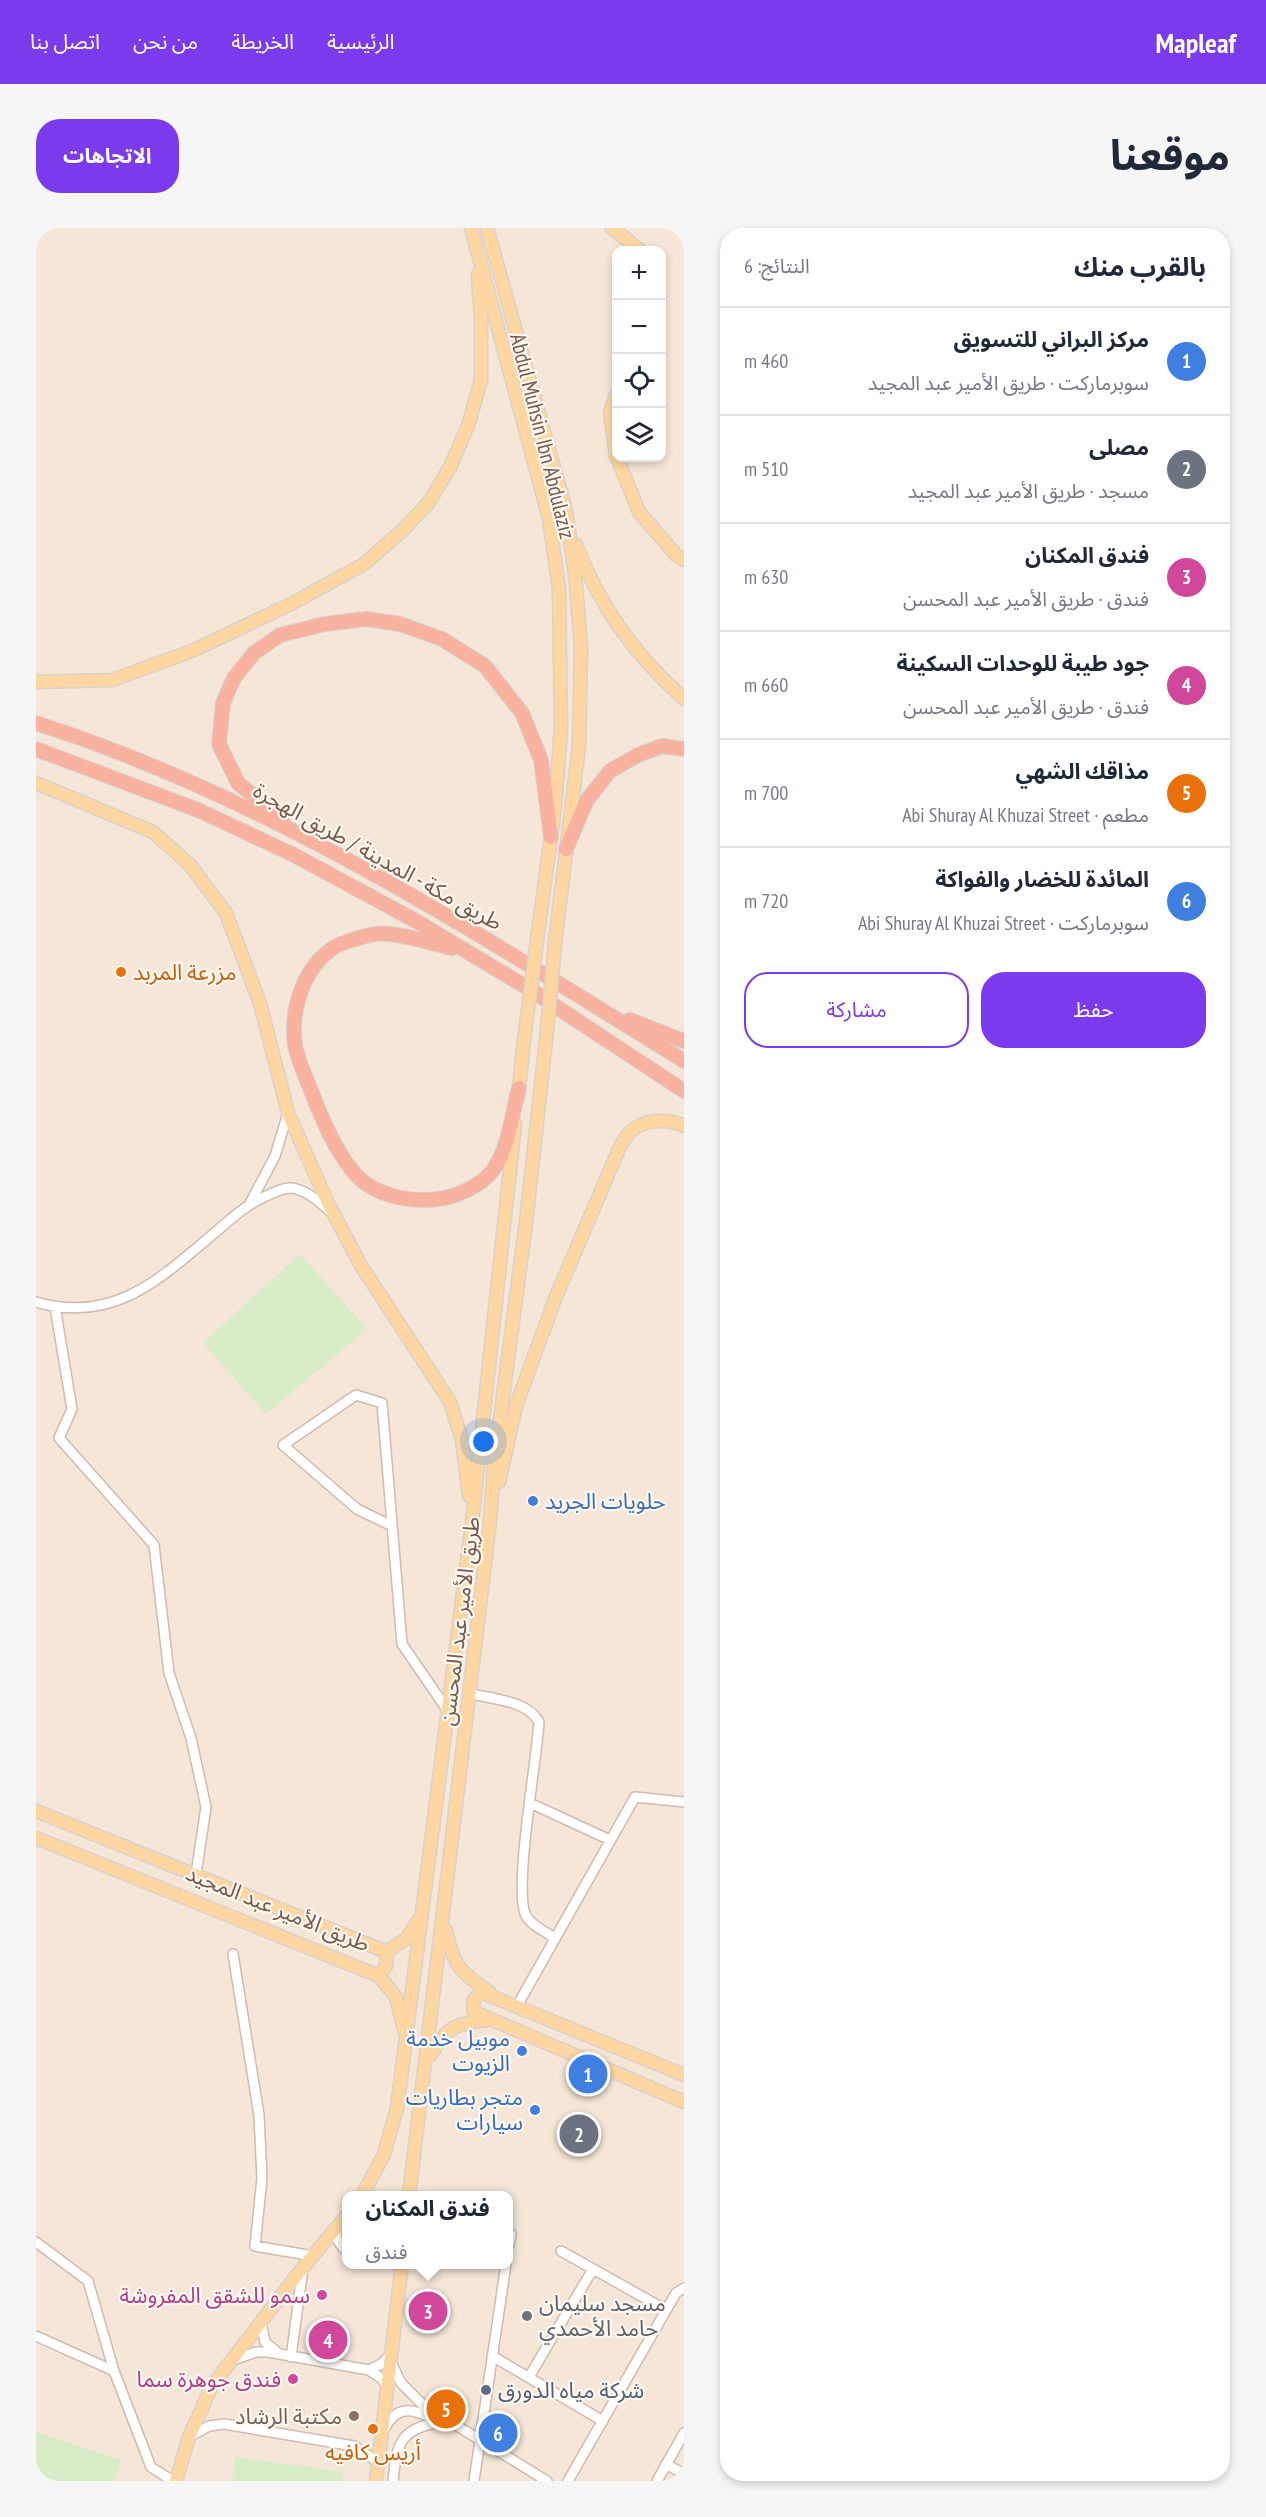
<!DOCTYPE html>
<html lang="ar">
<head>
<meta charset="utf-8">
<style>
	:root { --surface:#fff; --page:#f6f6f7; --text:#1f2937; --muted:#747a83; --line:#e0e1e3; --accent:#7c3aed }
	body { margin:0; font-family:"PT Sans Narrow","Noto Sans Arabic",sans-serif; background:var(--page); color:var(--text); direction:rtl }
	.controls { position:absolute; right:18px; top:18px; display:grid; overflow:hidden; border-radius:12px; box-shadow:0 3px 9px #0003 }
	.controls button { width:54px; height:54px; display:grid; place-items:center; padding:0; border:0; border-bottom:2px solid var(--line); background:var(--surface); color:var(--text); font:30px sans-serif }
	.you { position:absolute; left:448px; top:1214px; width:21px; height:21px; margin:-15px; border:4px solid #fff; border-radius:50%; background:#1a73e8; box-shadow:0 0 0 9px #1a73e833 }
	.badge { display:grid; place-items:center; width:39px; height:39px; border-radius:50%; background:var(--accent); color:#fff; font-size:20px; font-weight:700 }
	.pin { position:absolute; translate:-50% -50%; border:3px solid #fff; box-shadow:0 2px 6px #0006 }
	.popup { position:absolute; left:306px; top:1963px; width:171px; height:78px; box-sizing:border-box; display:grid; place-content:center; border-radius:12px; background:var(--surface); filter:drop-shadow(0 2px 4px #0005); font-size:20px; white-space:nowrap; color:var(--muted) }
	.popup b { font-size:22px; color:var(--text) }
	.popup::after { content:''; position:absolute; left:50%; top:100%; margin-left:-12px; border:12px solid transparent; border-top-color:var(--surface) }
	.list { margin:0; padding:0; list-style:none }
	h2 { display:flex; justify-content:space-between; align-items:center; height:78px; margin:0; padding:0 24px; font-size:26px }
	h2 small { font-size:20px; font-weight:400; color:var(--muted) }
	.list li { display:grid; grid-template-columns:39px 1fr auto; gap:18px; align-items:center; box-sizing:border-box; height:108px; padding:0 24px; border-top:2px solid var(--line) }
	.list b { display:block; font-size:22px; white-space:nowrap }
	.list p { margin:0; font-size:20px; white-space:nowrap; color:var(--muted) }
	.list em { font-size:20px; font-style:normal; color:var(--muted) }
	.actions { display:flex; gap:12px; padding:18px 24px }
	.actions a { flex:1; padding:14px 0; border:2px solid var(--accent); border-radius:24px; text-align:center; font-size:21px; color:var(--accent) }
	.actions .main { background:var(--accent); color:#fff }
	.icon { flex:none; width:33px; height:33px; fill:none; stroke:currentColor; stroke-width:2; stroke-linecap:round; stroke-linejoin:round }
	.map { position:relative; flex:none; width:648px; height:2253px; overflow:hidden; direction:ltr; border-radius:24px }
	header { display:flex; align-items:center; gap:36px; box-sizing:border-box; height:84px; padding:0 30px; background:var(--accent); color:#fff }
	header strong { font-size:28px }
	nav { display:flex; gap:33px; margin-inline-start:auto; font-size:21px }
	.intro { display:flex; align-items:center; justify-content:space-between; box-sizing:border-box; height:144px; padding:0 36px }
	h1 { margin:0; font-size:42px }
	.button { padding:15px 27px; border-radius:24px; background:var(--accent); color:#fff; font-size:21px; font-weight:700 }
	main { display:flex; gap:36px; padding:0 36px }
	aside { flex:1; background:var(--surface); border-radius:24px; box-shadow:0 3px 9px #0003 }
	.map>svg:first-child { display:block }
	.residential { fill:#f5e6d7; fill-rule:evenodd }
	.green { fill:#d8ecc7 }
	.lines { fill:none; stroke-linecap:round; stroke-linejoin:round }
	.minor-casing { stroke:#d0bbae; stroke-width:12 }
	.major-casing { stroke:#d9d1cd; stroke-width:15 }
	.highway-casing { stroke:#d9d1cd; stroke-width:16 }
	.minor { stroke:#fff; stroke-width:9 }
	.major { stroke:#fdd6a1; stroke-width:12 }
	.highway { stroke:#f8b29f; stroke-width:14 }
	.major-bridge-casing { stroke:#d9d1cd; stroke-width:15; stroke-linecap:butt }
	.major-bridge { stroke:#fdd6a1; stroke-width:12 }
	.food-dot { fill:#e8710a; stroke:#fff9f1; stroke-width:2 }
	.shop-dot { fill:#3f7fe0; stroke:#fff9f1; stroke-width:2 }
	.hotel-dot { fill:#d1479c; stroke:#fff9f1; stroke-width:2 }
	.worship-dot { fill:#6b7280; stroke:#fff9f1; stroke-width:2 }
	.service-dot { fill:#5c6f8a; stroke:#fff9f1; stroke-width:2 }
	.education-dot { fill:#8d6e63; stroke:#fff9f1; stroke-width:2 }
	.labels { text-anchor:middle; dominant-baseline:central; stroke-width:4.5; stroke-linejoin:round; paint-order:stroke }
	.street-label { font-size:22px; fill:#79594b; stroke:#fff9f1 }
	.food-label { font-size:22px; fill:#c56008; stroke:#fff9f1; text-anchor:start }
	.shop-label { font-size:22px; fill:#366cbe; stroke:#fff9f1; text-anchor:end }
	.hotel-label { font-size:22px; fill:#b23c85; stroke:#fff9f1; text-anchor:end }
	.worship-label { font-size:22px; fill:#5b616d; stroke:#fff9f1; text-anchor:start }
	.service-label { font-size:22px; fill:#4e5e75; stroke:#fff9f1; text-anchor:start }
	.education-label { font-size:22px; fill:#785e54; stroke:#fff9f1; text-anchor:end }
</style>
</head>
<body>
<header>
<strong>Mapleaf</strong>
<nav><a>الرئيسية</a><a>الخريطة</a><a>من نحن</a><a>اتصل بنا</a></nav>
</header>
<div class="intro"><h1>موقعنا</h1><a class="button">الاتجاهات</a></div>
<main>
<aside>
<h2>بالقرب منك<small>النتائج: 6</small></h2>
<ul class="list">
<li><span class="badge" style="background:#3f7fe0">1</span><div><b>مركز البراني للتسويق</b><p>سوبرماركت · طريق الأمير عبد المجيد</p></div><em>460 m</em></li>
<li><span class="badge" style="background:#6b7280">2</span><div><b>مصلى</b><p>مسجد · طريق الأمير عبد المجيد</p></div><em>510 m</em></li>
<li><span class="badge" style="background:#d1479c">3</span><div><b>فندق المكنان</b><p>فندق · طريق الأمير عبد المحسن</p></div><em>630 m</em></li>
<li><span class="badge" style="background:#d1479c">4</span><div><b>جود طيبة للوحدات السكينة</b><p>فندق · طريق الأمير عبد المحسن</p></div><em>660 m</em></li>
<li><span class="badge" style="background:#e8710a">5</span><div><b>مذاقك الشهي</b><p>مطعم · Abi Shuray Al Khuzai Street</p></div><em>700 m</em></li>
<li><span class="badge" style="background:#3f7fe0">6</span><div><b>المائدة للخضار والفواكة</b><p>سوبرماركت · Abi Shuray Al Khuzai Street</p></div><em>720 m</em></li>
</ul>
<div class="actions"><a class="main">حفظ</a><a>مشاركة</a></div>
</aside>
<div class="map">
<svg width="648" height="2253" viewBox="0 0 648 2253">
	<rect width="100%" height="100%" fill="#fdf5ea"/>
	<path class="residential" d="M 0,0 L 648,0 L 648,2253 L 0,2253 ZM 580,22 L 626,22 L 626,230 L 580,230 ZM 311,1968 L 473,1968 L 473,2036 L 311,2036 Z"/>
	<path class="green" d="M 264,1026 L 331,1101 L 230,1186 L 167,1115 Z
		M 0,2204 L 85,2232 L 78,2253 L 0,2253 Z
		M 199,2229 L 307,2244 L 306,2253 L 196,2253 Z"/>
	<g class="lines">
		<defs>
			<path id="minor" d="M 213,977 L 239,928 L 252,885
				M 0,1074 C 79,1097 126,1049 182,1002 C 196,990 209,978 226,970 C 235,966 247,959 256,960 C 271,962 284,975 295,984
				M 19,1079 L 36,1181 L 23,1210 L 118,1317 L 133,1445 L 155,1510 L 170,1579 L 160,1646
				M 356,1298 L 321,1281 L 247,1217 L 320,1167 L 346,1175 L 366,1416 L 412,1483
				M 432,1465 C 454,1471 492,1472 503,1494 C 501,1531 477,1662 490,1688 C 496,1698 510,1704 519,1710
				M 494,1575 L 574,1612
				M 197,1726 L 223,1887 L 226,1950 L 219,2018 L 277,2028
				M 481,1778 L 599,1569 L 648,1574
				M 300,2001 L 301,2011 L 307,2020 L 311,2021
				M 0,2014 L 52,2053 L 78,2143
				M 473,2017 L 475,2006
				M 525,2023 L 630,2082
				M 225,2094 L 229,2114 L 242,2125
				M 0,2108 L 78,2143 L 115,2239 L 137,2253
				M 456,2128 L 567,2193
				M 255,2129 L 267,2040
				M 197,2132 L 220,2124 L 232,2124 L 333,2142 L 345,2150 L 352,2158
				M 355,2134 L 365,2155 L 387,2177 L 511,2253
				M 333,2142 L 345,2136 L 355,2127
				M 493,2149 L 557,2041
				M 349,2200 C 364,2171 385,2185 408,2196
				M 153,2209 L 173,2198 L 188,2196 L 318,2218 L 342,2234
				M 630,2236 L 648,2246
				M 357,2253 C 361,2216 363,2201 404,2194
				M 438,2253 L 470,2036
				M 532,2253 L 640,2065 L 648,2060
				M 621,2253 L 648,2205"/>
			<path id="major" d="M 435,0 L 513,290 L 523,361 L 525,500 L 519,579 L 502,705
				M 451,0 L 530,282 L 539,346 L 545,419 L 543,518 L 520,706
				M 576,0 L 604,22
				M 580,167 L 574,184 L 580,228
				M 581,230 L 603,284 L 640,327 L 648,332
				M 540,317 C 565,380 597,425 648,471
				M 0,454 L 76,452 L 156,423 L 257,375 L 328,336 L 368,301 L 393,274 L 414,239 L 432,198 L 445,152 L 445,92 L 442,46
				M 0,555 L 117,604 L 154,637 L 190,685 L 224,775 L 252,885 L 291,973 L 324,1036 L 414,1174 L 426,1212 L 433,1268
				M 482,870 L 488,812
				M 463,1254 L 480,1178 L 519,1071 L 583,921 C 586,916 589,909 593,905 C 606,891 632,890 648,898
				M 0,1583 L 351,1724 L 350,1738 L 343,1748
				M 0,1610 L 343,1748 L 360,1769 L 368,1802
				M 410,1702 C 417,1737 424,1744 453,1764
				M 351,1724 L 372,1709 L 382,1692
				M 395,1827 C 409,1799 422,1795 452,1792
				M 648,1847 L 445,1764 L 437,1773 L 438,1784 L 648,1874
				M 326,1968 L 348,1926 L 361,1880 L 436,1294 L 479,896
				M 373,1968 L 454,1293 L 458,1237 L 490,994 L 510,812
				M 140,2253 L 153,2209 L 176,2158 L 261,2047 L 311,1987
				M 340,2253 L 366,2036"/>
			<path id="highway" d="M 0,495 C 234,570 441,705 648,833
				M 0,521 L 162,582 L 258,627 L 380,693 L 495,762 L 648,863
				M 247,591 L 202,555 L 183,516 L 187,475 L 198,450 L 218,425 L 244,407 L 289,396 L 330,391 L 364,396 L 406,411 L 449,438 L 486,485 L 505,532 L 515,609
				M 530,621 L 551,572 L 574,543 L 602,527 L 626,518 L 648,521
				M 416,720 C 398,716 357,703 340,706 C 330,707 304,715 297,720 C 267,740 254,783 259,817 C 262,835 273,855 279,873 C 289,898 308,942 332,957 C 352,970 379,974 402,971 C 420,969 445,958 457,942 C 473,920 476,885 483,860
				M 594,792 L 648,813"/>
		</defs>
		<use href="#minor" class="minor-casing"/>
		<use href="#major" class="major-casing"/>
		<use href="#highway" class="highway-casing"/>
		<use href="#minor" class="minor"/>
		<use href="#major" class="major"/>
		<use href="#highway" class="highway"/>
		<defs>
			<path id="major-bridge" d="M 488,812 L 502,705
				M 510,812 L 520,706"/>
		</defs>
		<use href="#major-bridge" class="major-bridge-casing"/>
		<use href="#major-bridge" class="major-bridge"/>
	</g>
	<g class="food-dot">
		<circle cx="85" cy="744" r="6"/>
		<circle cx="337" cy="2201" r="6"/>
	</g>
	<g class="shop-dot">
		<circle cx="497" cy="1273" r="6"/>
		<circle cx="486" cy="1823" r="6"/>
		<circle cx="499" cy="1882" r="6"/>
	</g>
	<g class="hotel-dot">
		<circle cx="286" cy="2067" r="6"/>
		<circle cx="257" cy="2151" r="6"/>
	</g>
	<circle class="worship-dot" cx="491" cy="2088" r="6"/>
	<circle class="service-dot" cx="450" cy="2162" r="6"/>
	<circle class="education-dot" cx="318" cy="2188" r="6"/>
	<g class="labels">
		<g class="street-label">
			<text transform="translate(507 208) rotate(76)">Abdul Muhsin Ibn Abdulaziz</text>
			<text transform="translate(342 628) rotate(29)">طريق مكة - المدينة / طريق الهجرة</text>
			<text transform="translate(423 1393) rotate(-83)">طريق الأمير عبد المحسن</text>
			<text transform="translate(242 1680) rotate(22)">طريق الأمير عبد المجيد</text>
		</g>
		<g class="food-label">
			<text x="97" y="744">مزرعة المربد</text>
			<text x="337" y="2224" text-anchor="middle">أريس كافيه</text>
		</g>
		<g class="shop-label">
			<text x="509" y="1273" text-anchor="start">حلويات الجريد</text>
			<text x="474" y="1810">موبيل خدمة<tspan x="474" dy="25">الزيوت</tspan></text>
			<text x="487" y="1869">متجر بطاريات<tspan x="487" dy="25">سيارات</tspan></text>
		</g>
		<g class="hotel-label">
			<text x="274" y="2067">سمو للشقق المفروشة</text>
			<text x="245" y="2151">فندق جوهرة سما</text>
		</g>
		<g class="worship-label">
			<text x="503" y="2075">مسجد سليمان<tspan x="503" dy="25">حامد الأحمدي</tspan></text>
		</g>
		<g class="service-label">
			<text x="462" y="2162">شركة مياه الدورق</text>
		</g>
		<g class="education-label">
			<text x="306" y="2188">مكتبة الرشاد</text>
		</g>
	</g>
</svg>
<div class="controls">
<button>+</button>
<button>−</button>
<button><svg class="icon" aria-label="locate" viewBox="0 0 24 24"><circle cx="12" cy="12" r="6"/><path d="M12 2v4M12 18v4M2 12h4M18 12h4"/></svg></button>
<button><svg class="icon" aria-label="layers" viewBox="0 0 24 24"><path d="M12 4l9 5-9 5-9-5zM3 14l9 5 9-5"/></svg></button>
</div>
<div class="you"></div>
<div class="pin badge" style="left:552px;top:1846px;background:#3f7fe0">1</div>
<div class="pin badge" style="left:543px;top:1906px;background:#6b7280">2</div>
<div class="pin badge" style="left:392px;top:2083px;background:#d1479c">3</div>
<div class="popup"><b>فندق المكنان</b>فندق</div>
<div class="pin badge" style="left:292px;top:2112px;background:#d1479c">4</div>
<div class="pin badge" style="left:410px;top:2181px;background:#e8710a">5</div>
<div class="pin badge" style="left:462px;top:2205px;background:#3f7fe0">6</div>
</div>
</main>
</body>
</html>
